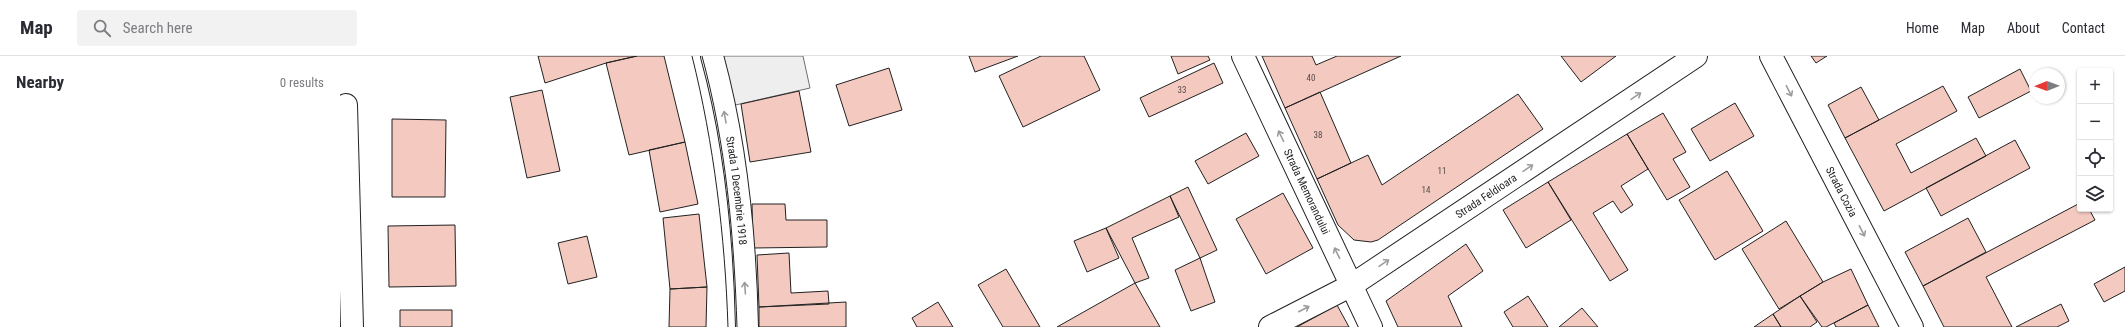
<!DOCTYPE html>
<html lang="en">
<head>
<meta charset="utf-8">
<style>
	:root { --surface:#fff; --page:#f2f2f3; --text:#2b2b33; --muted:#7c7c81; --line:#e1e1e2 }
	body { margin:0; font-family:"Roboto Condensed",sans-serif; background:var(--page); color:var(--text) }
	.controls { position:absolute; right:12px; top:12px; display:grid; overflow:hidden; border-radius:4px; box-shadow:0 1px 3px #0004 }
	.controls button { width:36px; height:36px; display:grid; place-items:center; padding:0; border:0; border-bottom:1px solid var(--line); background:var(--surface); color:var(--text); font:20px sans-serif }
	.compass { position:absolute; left:1689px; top:12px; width:36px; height:36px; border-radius:50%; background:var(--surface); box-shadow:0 1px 3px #0004; rotate:269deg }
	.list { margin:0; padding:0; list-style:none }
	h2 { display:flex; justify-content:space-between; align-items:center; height:52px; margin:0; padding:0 16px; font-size:17px }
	h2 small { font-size:13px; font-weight:400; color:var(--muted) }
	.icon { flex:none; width:22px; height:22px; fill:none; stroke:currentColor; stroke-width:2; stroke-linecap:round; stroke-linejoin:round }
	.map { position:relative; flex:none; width:1785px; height:271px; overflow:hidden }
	header { display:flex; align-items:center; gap:24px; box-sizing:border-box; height:56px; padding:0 20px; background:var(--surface); border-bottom:1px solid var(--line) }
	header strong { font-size:19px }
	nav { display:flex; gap:22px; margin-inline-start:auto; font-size:14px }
	.search { width:280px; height:36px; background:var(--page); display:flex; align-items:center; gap:10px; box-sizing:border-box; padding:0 14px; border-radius:4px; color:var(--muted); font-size:15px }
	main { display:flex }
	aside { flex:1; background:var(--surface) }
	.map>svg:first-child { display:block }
	.green { fill:#eee; stroke:#6f6f6f }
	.building { fill:#f3c9c0; stroke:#222 }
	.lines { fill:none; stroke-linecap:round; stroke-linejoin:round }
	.minor-casing { stroke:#222; stroke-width:24 }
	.minor { stroke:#fff; stroke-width:22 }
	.tram { stroke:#222; stroke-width:1 }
	.oneway { stroke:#9c9c9c }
	.labels { text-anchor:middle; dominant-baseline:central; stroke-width:3; stroke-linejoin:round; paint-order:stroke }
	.number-label { font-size:9px; fill:#564c4a }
	.street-label { font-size:11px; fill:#222; stroke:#fff }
</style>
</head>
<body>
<header>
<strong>Map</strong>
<div class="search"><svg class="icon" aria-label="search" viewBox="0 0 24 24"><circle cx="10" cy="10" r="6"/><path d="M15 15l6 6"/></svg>Search here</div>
<nav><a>Home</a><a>Map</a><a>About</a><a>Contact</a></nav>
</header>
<main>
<aside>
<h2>Nearby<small>0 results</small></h2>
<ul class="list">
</ul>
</aside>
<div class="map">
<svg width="1785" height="271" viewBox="0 0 1785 271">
	<rect width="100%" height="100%" fill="#fff"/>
	<path class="green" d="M 381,0 L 463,0 L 470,32 L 391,50 Z"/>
	<path class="building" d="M 198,0 L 297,0 L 266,7 L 205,27 Z
		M 297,0 L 324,0 L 345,86 L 289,99 L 266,7 Z
		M 629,0 L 678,0 L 635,16 Z
		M 701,0 L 744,0 L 760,34 L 683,71 L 659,20 Z
		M 831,0 L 868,0 L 870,4 L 838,18 Z
		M 922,0 L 972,0 L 976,9 L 997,0 L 1061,0 L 945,52 Z
		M 1221,0 L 1276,0 L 1241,26 Z
		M 1471,0 L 1487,0 L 1476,7 Z
		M 874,7 L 883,27 L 809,61 L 800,42 Z
		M 549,12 L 562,54 L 509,70 L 496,29 Z
		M 1680,13 L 1691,35 L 1639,62 L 1628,41 Z
		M 1603,30 L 1617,55 L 1556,88 L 1571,117 L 1636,82 L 1646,100 L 1544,155 L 1505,82 Z
		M 1521,31 L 1539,64 L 1505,82 L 1488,49 Z
		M 202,34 L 220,115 L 187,122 L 170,41 Z
		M 459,35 L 471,96 L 410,106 L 401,48 Z
		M 980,36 L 1011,107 L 977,123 L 945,52 Z
		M 1178,38 L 1203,73 L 1038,184 L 1031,186 L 1014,184 L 998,169 L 977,123 L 1028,99 L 1042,129 Z
		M 1395,47 L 1414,80 L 1370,105 L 1351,73 Z
		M 1323,57 L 1346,96 L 1333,103 L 1350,131 L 1327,144 L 1287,78 Z
		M 52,63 L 106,64 L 105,141 L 52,141 Z
		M 906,77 L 919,100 L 868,128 L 855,105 Z
		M 1287,78 L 1308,113 L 1281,130 L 1293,149 L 1281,157 L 1273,145 L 1253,157 L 1288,214 L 1270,225 L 1208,126 Z
		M 1675,84 L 1690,112 L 1601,160 L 1586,132 Z
		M 345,86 L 358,148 L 320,156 L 309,94 Z
		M 1387,115 L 1423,175 L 1375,204 L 1339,144 Z
		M 1208,126 L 1231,164 L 1186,192 L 1163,154 Z
		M 848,131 L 877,194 L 860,202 L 830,140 Z
		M 943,137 L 973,192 L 926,218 L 896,163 Z
		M 830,140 L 839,161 L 792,182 L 809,222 L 795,227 L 766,172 Z
		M 1740,147 L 1740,153 L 1749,153 L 1755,164 L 1646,221 L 1672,271 L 1604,271 L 1583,230 Z
		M 412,148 L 445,148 L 446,164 L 487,164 L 487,191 L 413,192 Z
		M 359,158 L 367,231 L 330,233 L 323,162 Z
		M 1628,162 L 1646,196 L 1583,230 L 1565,196 Z
		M 1446,165 L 1483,226 L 1439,253 L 1402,193 Z
		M 115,169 L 116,230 L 49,231 L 48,170 Z
		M 766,172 L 779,202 L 747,216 L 734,185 Z
		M 247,180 L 257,221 L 228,228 L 218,187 Z
		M 1126,188 L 1143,215 L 1108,240 L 1122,271 L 1058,271 L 1046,245 Z
		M 449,197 L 451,237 L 488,235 L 489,248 L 419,251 L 417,199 Z
		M 860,202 L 875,246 L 851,255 L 835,214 Z
		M 1785,211 L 1785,235 L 1764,246 L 1754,228 Z
		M 666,213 L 700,271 L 663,271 L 638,229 Z
		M 1511,213 L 1528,249 L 1486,271 L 1482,271 L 1460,240 L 1483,226 Z
		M 795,227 L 820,271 L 717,271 Z
		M 367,231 L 366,271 L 329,271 L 330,233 Z
		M 1188,240 L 1208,271 L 1173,271 L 1164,256 Z
		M 1460,240 L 1477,266 L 1470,271 L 1441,271 L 1433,258 Z
		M 506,246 L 506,271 L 419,271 L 419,251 Z
		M 598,246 L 613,271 L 577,271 L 572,262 Z
		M 1721,248 L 1729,265 L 1717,271 L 1676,271 Z
		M 997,249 L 1009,271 L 957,271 Z
		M 1528,249 L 1539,271 L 1496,271 L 1494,267 Z
		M 1242,252 L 1258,271 L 1219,271 Z
		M 60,254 L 112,254 L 112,271 L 60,271 Z
		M 1433,258 L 1441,271 L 1414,271 Z"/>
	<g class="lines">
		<defs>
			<g id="minor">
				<path id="s1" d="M 372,0 C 396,87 405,181 407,271"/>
				<path id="s2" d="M 903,0 L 1031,271"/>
				<path id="s3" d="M 1431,0 L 1572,271"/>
				<path d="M 6,49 L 12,271"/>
				<path id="s4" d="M 930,271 L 1012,229 L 1356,0"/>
			</g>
		</defs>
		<use href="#minor" class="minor-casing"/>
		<use href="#minor" class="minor"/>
		<path class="tram" d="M 352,0 C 374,88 385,180 388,271
			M 362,0 C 386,88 394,180 397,271"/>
	</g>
	<defs><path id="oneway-shaft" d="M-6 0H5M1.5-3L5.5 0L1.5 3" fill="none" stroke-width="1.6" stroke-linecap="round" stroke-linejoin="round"/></defs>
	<g class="oneway">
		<use href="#oneway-shaft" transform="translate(1449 35) rotate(63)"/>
		<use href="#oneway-shaft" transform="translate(1296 40) rotate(-34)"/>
		<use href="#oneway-shaft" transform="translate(385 61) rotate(-100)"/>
		<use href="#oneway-shaft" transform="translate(941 80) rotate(-116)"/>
		<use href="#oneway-shaft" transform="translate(1188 112) rotate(-34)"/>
		<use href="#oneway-shaft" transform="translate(1522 175) rotate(63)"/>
		<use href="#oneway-shaft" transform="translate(997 197) rotate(-116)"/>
		<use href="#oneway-shaft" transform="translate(1044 207) rotate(-34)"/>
		<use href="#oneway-shaft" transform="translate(405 232) rotate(-94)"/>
		<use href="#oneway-shaft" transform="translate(964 253) rotate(-27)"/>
	</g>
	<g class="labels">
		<g class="number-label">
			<text x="971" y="22">40</text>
			<text x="842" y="34">33</text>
			<text x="978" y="79">38</text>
			<text x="1102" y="115">11</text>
			<text x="1086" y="134">14</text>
		</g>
		<g class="street-label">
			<text stroke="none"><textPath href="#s1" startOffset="137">Strada 1 Decembrie 1918</textPath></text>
			<text stroke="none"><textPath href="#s2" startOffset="150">Strada Memorandului</textPath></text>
			<text stroke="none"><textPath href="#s3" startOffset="153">Strada Cozia</textPath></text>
			<text stroke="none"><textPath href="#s4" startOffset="253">Strada Feldioara</textPath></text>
		</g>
	</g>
</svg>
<div class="controls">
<button>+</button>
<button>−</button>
<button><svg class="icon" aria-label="locate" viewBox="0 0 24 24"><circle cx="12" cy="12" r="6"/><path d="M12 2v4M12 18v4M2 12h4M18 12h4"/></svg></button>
<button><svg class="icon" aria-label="layers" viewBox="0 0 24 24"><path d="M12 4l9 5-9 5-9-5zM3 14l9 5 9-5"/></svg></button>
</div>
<svg class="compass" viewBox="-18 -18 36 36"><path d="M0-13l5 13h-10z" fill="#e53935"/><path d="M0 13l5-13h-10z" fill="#7c7c81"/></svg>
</div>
</main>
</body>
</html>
